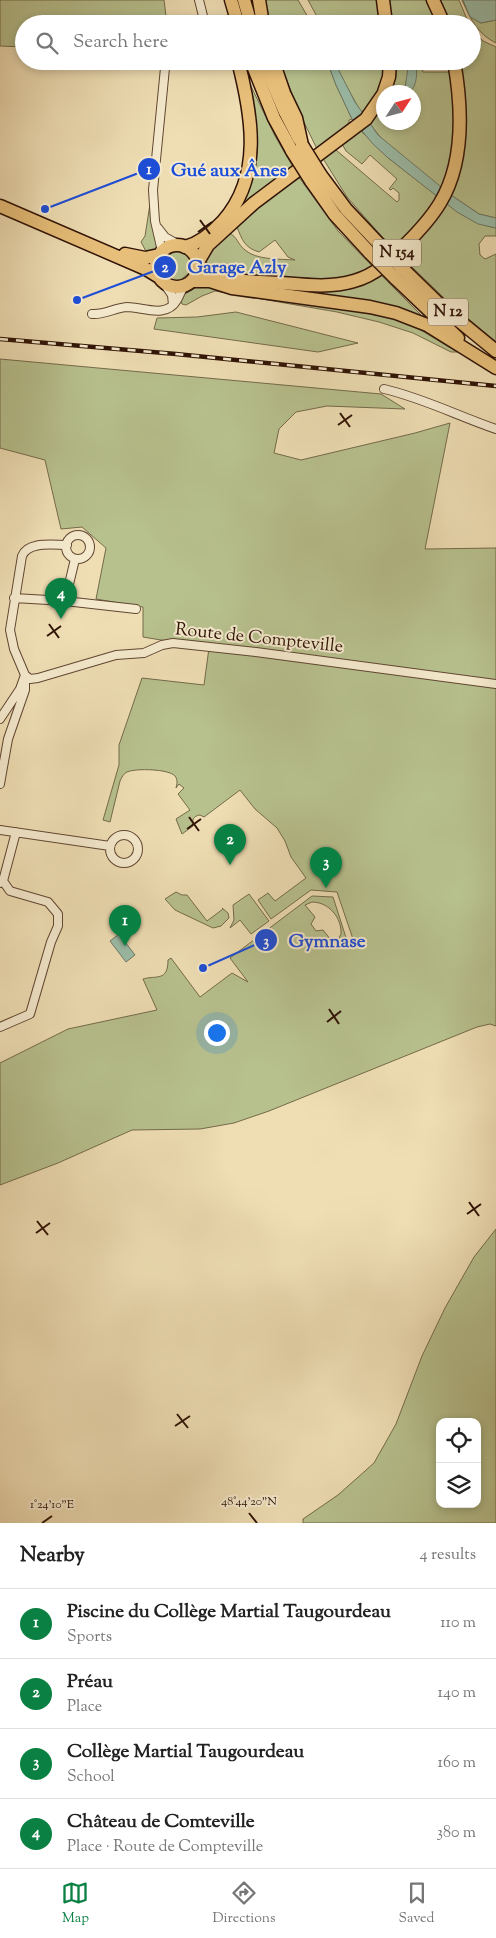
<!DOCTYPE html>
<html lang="en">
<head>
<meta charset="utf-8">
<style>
	:root { --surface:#fff; --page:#f2f2f2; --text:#222; --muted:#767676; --line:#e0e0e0; --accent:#0b8043 }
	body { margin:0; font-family:"Sorts Mill Goudy",serif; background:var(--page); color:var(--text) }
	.controls { position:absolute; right:15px; bottom:15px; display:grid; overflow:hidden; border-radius:10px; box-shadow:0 2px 8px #0003 }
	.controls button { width:45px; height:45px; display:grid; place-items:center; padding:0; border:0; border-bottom:1px solid var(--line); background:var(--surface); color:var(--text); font:25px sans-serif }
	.compass { position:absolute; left:376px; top:85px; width:45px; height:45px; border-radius:50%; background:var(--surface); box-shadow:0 2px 8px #0003; rotate:54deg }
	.you { position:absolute; left:216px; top:1032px; width:18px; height:18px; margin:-12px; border:4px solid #fff; border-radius:50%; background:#1a73e8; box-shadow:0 0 0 8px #1a73e833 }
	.badge { display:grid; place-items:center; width:32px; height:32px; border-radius:50%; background:var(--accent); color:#fff; font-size:16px; font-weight:700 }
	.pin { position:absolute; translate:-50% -41px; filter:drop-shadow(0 1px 2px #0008) }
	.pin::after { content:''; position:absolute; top:26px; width:18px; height:15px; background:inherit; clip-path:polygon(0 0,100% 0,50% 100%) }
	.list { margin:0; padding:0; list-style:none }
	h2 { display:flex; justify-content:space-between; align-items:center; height:65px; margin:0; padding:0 20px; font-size:21px }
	h2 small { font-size:16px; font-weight:400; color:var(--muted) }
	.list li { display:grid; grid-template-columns:32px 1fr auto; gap:15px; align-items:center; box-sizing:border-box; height:70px; padding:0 20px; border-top:1px solid var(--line) }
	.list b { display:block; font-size:19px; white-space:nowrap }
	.list p { margin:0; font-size:16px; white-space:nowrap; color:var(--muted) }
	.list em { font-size:16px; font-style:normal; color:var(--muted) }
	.icon { flex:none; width:28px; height:28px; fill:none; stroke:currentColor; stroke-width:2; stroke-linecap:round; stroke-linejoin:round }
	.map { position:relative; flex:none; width:496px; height:1523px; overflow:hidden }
	.search { position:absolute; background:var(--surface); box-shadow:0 2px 8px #0003; left:15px; right:15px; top:15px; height:55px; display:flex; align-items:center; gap:12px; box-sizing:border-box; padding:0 18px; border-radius:28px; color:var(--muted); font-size:19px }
	.sheet { height:345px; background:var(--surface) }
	nav { display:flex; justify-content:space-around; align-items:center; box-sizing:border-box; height:70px; border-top:1px solid var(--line); background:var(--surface); font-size:14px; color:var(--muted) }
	nav a { display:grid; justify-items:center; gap:2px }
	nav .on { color:var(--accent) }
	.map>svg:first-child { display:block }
	.green { fill:#b7c18e; stroke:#746a4a; fill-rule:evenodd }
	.water { fill:#9bbda8; stroke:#707967 }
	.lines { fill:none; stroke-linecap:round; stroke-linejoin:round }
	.minor-casing { stroke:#604632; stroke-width:10 }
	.primary-casing { stroke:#301306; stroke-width:15 }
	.trunk-casing { stroke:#301306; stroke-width:15 }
	.minor { stroke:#f5eace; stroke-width:8 }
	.primary { stroke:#e8bf7a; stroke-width:12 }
	.trunk { stroke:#e8bf7a; stroke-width:12 }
	.rail-casing { stroke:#301306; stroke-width:4.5 }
	.rail { stroke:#f5eace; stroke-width:2.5; stroke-dasharray:8; stroke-linecap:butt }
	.trunk-bridge-casing { stroke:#301306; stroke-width:15; stroke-linecap:butt }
	.trunk-bridge { stroke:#e8bf7a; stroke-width:12 }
	.ticks { fill:none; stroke:#301306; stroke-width:2 }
	.labels { text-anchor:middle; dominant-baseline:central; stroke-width:4; stroke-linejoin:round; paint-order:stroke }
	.shield { fill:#f5eace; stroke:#6b5442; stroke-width:1 }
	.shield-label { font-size:16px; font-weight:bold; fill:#301306 }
	.street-label { font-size:18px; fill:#301306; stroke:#f5eace }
	.ticks-label { font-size:12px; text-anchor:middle; fill:#301306; stroke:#f5eace; stroke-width:4; stroke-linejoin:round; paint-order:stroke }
	.leader { fill:none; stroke:#1d4ed8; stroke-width:2 }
	.callout-dot { fill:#1d4ed8; stroke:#f5eace; stroke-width:2 }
	.mark-label { font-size:15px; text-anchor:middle; font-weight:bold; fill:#fff }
	.callout-label { font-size:19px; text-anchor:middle; font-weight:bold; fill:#1d4ed8; stroke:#f5eace; stroke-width:4; stroke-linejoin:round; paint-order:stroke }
</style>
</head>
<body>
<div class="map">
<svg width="496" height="1523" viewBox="0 0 496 1523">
	<rect width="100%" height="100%" fill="#efdeb4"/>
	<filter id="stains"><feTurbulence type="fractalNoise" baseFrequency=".004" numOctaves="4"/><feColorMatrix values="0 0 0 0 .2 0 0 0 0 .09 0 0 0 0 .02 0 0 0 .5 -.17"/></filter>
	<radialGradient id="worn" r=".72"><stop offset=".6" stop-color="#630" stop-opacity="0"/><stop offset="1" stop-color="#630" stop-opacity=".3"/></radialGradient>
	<path class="green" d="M 0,0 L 164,0 L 167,24 L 24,24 L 24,47 L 0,46 Z
		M 263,0 L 298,0 L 312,24 L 267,24 Z
		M 308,0 L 379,0 L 382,24 L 321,24 Z
		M 388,0 L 426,0 L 437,24 L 391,24 Z
		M 436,0 L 459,0 L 469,24 L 446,24 Z
		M 462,0 L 471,17 L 481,23 L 496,20 L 496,43 C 477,34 470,18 462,0 Z
		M 472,29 L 483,41 L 496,47 L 496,218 L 479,214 L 451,195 L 457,61 L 472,61 Z
		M 279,61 L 327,61 L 336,85 L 352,119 L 349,120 L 349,125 L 317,149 L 300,114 Z
		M 334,61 L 386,61 C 384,80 380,102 361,112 L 343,80 Z
		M 396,61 L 448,61 L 449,64 L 422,68 L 423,72 L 450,72 C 455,109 457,152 441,188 L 381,138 L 370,124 L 383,108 L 384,122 L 414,122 L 414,92 L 392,92 L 396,76 Z
		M 249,82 L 275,136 L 294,169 L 229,222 L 241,199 Z
		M 361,131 L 387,157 L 437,196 L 418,224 L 394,248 L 385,239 L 384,239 L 347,197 L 322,157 L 336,150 L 397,202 L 399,200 L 399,193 L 393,188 L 391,190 L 389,189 L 397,179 L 370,155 L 362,164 L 346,151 L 342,144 Z
		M 298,176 L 338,231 L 374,268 L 353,277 L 326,280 L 233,276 L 209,268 L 205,262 L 206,255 L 229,233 C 237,236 238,245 245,250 C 256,260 280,259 295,260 L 288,257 L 275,240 L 259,252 C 245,248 242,240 237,227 L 271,195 Z
		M 445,202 C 460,215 476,224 496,228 L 496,236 L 485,236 L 479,244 L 480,255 L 485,259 L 496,254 L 496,342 L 444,298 L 409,264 L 413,255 L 404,254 Z
		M 150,204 L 158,246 L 157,250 L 148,255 L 141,242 L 145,236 Z
		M 174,251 L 186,253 L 193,260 L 193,270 L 183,278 L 181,282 C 168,282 160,273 164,260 Z
		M 380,274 L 425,319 L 275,290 Z
		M 202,284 L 392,318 L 414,326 L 457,352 L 451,352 L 413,333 L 379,322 L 337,312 L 215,291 L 202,296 L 186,305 L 182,304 L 180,300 L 181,296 Z
		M 236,312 L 358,343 L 318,352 L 154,329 L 157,318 L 197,317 Z
		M 0,359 L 381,394 L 405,409 L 327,406 L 296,412 L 279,429 L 274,453 L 301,460 L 415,433 L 450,423 L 425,549 L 496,548 L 496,1026 L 490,1024 L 477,1027 L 269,1111 L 234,1123 L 200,1129 L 132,1130 L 58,1163 L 0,1185 L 0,1063 L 68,1029 L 157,1010 L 143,979 C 156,975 168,982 168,960 L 171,958 L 200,997 L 232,973 L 248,982 L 230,958 L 312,896 L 333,897 L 349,947 L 355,945 L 337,892 L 311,890 L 271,919 L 258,900 L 268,893 L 275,901 L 306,878 L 291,857 L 285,841 L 277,828 L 255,809 L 240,790 L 204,817 L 200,815 C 193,816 192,820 193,826 L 182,834 L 176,819 L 190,810 L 178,794 L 184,788 L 179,784 L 176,788 C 177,784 178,780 175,776 C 169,769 136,768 127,772 C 123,774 122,777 120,781 L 110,822 L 103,820 L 119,765 L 119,745 L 142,678 L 204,685 L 209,648 L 143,637 L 143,607 L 96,599 L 106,548 L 82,527 L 61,529 L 45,460 L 0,448 ZM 312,902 C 329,902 342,918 341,934 L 335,945 L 323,930 L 316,931 L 311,924 L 315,917 L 305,905 Z
		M 176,892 L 182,895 L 187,895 L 207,921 L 223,909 L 222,908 L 228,913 L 229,918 L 221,926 L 213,928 L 175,910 L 165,899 Z
		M 249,894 L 269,921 L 251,934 L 240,920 L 230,928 L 234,920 L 233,905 Z
		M 496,1229 L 496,1523 L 303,1523 L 303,1519 L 338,1495 L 374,1463 L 396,1424 L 422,1356 L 445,1308 L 474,1257 ZM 440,1422 L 477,1422 L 477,1504 L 440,1504 Z"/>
	<path class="water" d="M 463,0 L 496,0 L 496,20 L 481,23 L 470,17 Z
		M 327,61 L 334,61 L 355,102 L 378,135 L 451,195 L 479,214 L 496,218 L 496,228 L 478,224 L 457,212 L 387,157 L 373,144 L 352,119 L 336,85 Z
		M 409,61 L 416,61 C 417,71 418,87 409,92 L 405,88 Z
		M 119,934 L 135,955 L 126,962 L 110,941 Z"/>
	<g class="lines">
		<defs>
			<path id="minor" d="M 199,0 L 205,24
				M 158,228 L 165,237 L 179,245
				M 160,253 L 161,247 L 155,221 L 153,190 L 165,68 L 171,61
				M 163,282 L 172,295 L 173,305
				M 92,314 C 105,315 114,308 127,307 C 143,307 166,319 177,300 C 180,295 181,291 184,286
				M 384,389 C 423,398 458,416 496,429
				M66 547a12 12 0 1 1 24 0a12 12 0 1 1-24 0Z
				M 14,598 L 65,601 L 75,559
				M 65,601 L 136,609
				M 0,719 L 20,689 L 25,675 L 30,679 L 38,678 L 99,660 L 116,655 L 144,653 L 162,645 L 173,643 L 256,652 L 496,684
				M 0,784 L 8,739 L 25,690 L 25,675 L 14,649 L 10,630 L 22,556 C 28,541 53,545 67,545
				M 0,830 L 110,846
				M110 849a14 14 0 1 1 28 0a14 14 0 1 1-28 0Z
				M 0,883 L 3,881 L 16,832
				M 0,1027 L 30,1014 L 51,942 L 58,926 L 58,914 L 48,902 L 10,891 L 3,881"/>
			<path id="primary" d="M 244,0 L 251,24
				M 383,0 L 386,24
				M 433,0 L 444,24
				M 263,61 L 285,112 L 299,139
				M 384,92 L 389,77 L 390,61
				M 0,206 L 146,269 L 159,277
				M156 266a21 21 0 1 1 42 0a21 21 0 1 1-42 0Z
				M 125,254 L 145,258 L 159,255
				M 198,262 L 208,245 L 254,203 L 366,119 L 384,93
				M 198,265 C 221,284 254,281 282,283 C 306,285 331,288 354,281 C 376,275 391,260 406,244 C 419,231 431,218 440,203 C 465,162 462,106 454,61"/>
			<path id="trunk" d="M 231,0 L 238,24
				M 259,0 L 263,24
				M 251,61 L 274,118 L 292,151
				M 273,61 L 284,93 L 296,118 L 302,145
				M 320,174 L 346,209 L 379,244
				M 311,181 L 335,215 L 370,253
				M 185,247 C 200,243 212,233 223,221 C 263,176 252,115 238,61
				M 404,270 L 441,306 L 496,351
				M 395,278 L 458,338
				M 192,281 L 210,281 L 232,288 L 370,307 L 396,313 L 427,325 L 496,368"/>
		</defs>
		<use href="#minor" class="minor-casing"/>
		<use href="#primary" class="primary-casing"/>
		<use href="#trunk" class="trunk-casing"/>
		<use href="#minor" class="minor"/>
		<use href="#primary" class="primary"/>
		<use href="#trunk" class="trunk"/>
		<defs>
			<path id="rail" d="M 0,339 L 176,354 L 496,386"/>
		</defs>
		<use href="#rail" class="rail-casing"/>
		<use href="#rail" class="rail"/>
		<defs>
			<path id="trunk-bridge" d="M 302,145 L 320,174
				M 292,151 L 311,181
				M 379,244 L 404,270
				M 370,253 L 395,278"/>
		</defs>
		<use href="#trunk-bridge" class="trunk-bridge-casing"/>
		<use href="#trunk-bridge" class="trunk-bridge"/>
	</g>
	<path class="ticks" d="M 200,220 L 210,234M 198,232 L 212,222M 340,413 L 350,427M 338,425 L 352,415M 49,624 L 59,638M 47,636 L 61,626M 189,817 L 199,831M 187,829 L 201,819M 329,1009 L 339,1024M 327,1022 L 341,1011M 469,1202 L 479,1216M 467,1214 L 481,1204M 37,1221 L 48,1235M 36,1233 L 50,1223M 177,1414 L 188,1428M 175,1426 L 190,1416M 249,1513 L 257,1523M 42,1523 L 52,1516"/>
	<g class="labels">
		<g class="shield">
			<rect x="373" y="239.5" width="48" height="27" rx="4"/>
			<rect x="428" y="298.5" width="40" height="27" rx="4"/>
		</g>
		<g class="shield-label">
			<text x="397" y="253">N 154</text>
			<text x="448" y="312">N 12</text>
		</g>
		<g class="street-label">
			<text transform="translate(259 639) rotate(6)">Route de Compteville</text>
		</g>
	</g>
	<g class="ticks-label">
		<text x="249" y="1505">48°44'20"N</text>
		<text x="52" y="1508">1°24'10"E</text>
	</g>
	<path class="leader" d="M45 209L149 169M77 300L165 267M203 968L266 940"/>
	<g class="callout-dot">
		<circle cx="45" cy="209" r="5"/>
		<circle cx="77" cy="300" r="5"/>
		<circle cx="203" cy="968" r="5"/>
		<circle cx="149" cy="169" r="12"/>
		<circle cx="165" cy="267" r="12"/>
		<circle cx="266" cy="940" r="12"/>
	</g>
	<g class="mark-label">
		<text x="149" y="174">1</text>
		<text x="165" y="272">2</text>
		<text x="266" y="946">3</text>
	</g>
	<g class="callout-label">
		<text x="229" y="176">Gué aux Ânes</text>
		<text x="237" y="273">Garage Azly</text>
		<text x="327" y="947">Gymnase</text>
	</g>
	<rect width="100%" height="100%" filter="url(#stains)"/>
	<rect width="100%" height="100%" fill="url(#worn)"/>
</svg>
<div class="controls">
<button><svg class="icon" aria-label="locate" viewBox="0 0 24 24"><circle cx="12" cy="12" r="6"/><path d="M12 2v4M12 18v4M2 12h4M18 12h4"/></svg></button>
<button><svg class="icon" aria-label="layers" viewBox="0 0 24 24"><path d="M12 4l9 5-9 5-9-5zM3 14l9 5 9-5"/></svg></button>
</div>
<svg class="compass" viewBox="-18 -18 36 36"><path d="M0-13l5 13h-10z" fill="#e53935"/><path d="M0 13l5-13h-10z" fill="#767676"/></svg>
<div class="you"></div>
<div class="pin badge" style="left:125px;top:946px">1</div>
<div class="pin badge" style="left:230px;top:865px">2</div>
<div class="pin badge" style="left:326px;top:888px">3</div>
<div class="pin badge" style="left:61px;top:619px">4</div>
<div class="search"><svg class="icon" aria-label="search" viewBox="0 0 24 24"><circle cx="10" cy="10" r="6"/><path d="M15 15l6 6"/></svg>Search here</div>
</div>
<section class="sheet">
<h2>Nearby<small>4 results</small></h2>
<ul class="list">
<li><span class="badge">1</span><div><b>Piscine du Collège Martial Taugourdeau</b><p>Sports</p></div><em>110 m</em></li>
<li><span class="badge">2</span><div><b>Préau</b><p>Place</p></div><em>140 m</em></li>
<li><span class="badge">3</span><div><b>Collège Martial Taugourdeau</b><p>School</p></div><em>160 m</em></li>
<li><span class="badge">4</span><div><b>Château de Comteville</b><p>Place · Route de Compteville</p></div><em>380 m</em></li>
</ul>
</section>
<nav>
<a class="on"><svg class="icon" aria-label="map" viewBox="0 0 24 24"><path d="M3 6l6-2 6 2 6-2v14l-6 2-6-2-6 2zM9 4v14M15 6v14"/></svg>Map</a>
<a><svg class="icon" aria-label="directions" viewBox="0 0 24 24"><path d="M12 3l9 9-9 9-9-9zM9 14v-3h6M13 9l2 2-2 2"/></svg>Directions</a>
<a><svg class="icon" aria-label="saved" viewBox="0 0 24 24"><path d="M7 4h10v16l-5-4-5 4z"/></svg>Saved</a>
</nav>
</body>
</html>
